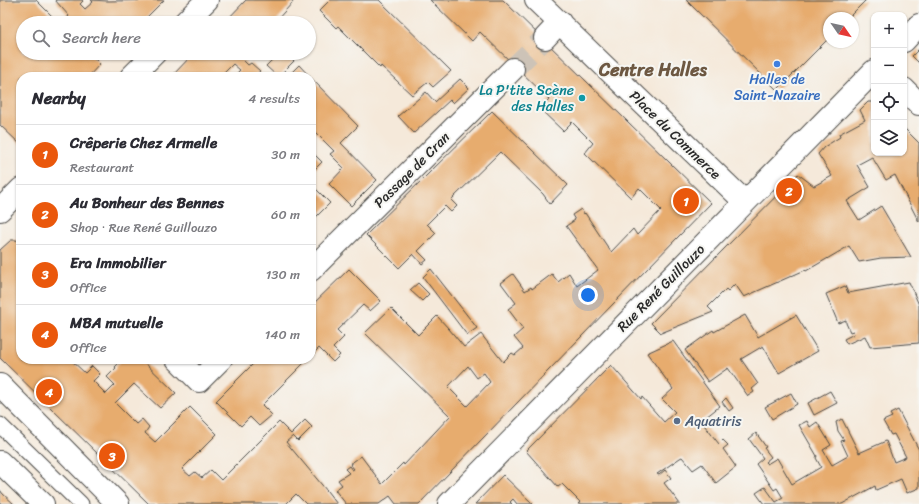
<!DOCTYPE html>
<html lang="en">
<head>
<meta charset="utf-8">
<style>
	:root { --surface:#fff; --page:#f2f2f3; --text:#2b2b33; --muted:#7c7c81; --line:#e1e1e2; --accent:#ea580c }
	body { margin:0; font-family:Sriracha,sans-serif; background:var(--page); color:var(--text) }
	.controls { position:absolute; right:12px; top:12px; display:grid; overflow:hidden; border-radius:8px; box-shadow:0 1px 3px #0004 }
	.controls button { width:36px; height:36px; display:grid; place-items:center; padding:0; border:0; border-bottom:1px solid var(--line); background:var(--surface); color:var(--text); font:20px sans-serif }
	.compass { position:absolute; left:823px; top:12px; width:36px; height:36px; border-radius:50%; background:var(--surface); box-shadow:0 1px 3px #0004; rotate:124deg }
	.you { position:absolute; left:588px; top:295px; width:14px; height:14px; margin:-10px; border:3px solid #fff; border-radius:50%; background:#1a73e8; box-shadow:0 0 0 6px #1a73e833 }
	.badge { display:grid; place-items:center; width:26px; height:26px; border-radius:50%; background:var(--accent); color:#fff; font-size:13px; font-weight:700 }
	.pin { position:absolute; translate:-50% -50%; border:2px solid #fff; box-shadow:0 1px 4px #0006 }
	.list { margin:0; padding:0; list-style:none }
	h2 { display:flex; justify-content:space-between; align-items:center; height:52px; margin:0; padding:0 16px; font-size:17px }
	h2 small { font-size:13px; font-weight:400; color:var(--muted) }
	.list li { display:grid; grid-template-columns:26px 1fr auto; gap:12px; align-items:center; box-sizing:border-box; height:60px; padding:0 16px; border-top:1px solid var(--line) }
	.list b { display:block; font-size:15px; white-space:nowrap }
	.list p { margin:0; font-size:13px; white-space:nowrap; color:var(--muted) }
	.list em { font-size:13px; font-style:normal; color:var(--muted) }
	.icon { flex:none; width:22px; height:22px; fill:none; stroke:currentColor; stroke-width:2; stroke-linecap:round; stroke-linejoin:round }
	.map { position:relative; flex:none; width:919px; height:504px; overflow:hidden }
	.search { position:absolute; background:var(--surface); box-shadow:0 1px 3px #0004; left:16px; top:16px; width:300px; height:44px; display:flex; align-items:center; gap:10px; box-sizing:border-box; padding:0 14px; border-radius:22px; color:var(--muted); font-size:15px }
	.panel { position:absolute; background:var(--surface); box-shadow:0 1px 3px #0004; left:16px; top:72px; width:300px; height:292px; border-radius:16px }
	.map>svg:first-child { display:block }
	.building { fill:#e7ac6e; fill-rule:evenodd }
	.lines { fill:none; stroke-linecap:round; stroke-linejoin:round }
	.minor-tunnel { stroke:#cdc3b7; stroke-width:22; stroke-dasharray:22 11; stroke-linecap:butt }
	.service-casing { stroke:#494845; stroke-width:17 }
	.minor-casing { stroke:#494845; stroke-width:24 }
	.tertiary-casing { stroke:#494845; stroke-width:24 }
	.service { stroke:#fff; stroke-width:15 }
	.minor { stroke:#fff; stroke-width:22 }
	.tertiary { stroke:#fff; stroke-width:22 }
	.shop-dot { fill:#3f7fe0; stroke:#f6f6f2; stroke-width:1.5 }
	.culture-dot { fill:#0f9aa8; stroke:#f6f6f2; stroke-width:1.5 }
	.service-dot { fill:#5c6f8a; stroke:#f6f6f2; stroke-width:1.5 }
	.labels { text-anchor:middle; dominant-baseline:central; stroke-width:4; stroke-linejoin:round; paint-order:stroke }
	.shop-label { font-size:14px; fill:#366cbe; stroke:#f6f6f2 }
	.culture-label { font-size:14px; fill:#0d838f; stroke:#f6f6f2; text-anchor:end }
	.street-label { font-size:14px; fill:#2b2b2b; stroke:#f6f6f2 }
	.service-label { font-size:14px; fill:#4e5e75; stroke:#f6f6f2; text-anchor:start }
	.district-label { font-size:18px; font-weight:bold; fill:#6d5842; stroke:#f6f6f2 }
</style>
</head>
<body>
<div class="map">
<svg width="919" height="504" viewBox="0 0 919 504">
	<rect width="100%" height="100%" fill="#f6f6f2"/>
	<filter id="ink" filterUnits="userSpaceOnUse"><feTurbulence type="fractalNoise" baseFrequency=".025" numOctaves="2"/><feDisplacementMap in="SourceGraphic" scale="8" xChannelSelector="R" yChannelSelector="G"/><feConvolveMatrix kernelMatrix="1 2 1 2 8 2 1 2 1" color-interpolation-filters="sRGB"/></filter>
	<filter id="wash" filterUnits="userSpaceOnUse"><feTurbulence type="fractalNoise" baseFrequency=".012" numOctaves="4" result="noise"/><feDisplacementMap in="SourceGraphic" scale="16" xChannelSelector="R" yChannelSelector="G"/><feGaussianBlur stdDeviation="0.9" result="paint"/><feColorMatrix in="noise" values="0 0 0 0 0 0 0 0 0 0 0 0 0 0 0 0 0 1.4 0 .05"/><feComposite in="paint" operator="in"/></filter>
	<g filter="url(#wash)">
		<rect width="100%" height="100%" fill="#f5e9da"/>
		<g id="blocks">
			<path class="building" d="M 0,0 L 36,0 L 59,23 L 23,23 L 23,53 L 89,53 L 100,64 L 88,77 L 21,77 L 21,145 L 0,125 Z
				M 55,0 L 82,0 L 83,1 L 80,4 L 85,9 L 93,2 L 91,0 L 108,1 L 164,0 L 141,23 L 130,23 L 126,19 L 121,23 L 62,23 L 69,16 Z
				M 246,0 L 292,0 L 293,2 L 276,21 L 278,23 L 224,23 Z
				M 330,0 L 379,0 L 451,71 L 433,87 L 428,82 L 412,95 L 381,66 L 380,68 L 338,26 L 336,28 L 319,11 Z
				M 430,0 L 503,0 L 711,203 L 419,504 L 396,504 L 390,496 L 379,504 L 346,504 L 335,490 L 342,485 L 338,480 L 349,473 L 345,469 L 349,466 L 352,470 L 354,469 L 350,464 L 361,456 L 382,484 L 403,463 L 404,465 L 450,416 L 365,333 L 391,308 L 418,335 L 437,316 L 449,329 L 464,347 L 481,334 L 503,362 L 512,353 L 515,355 L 523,348 L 514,337 L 523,329 L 508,309 L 516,303 L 501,283 L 513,274 L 525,291 L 531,287 L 532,289 L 552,274 L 558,282 L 569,273 L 577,286 L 598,270 L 566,226 L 575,220 L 572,215 L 581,209 L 584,214 L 585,213 L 611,252 L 633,229 L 637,235 L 661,210 L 639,188 L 631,198 L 585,153 L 593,143 L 572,122 L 563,131 L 540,109 L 549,99 L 480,32 L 472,41 ZM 468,366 L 477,378 L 484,373 L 490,382 L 467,406 L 448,387 Z
				M 686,0 L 866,0 L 848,18 L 829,18 L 829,38 L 777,90 Z
				M 919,49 L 919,63 L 912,56 Z
				M 194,53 L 244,53 L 240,57 L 248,65 L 251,63 L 260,71 L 254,77 L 233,77 L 240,70 L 233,64 L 220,77 L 171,77 Z
				M 276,53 L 286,53 L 294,61 L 278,77 L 266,66 L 277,55 Z
				M 299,65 L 310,77 L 287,77 Z
				M 311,78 L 358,126 L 341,143 L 377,180 L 351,206 L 329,184 L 344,168 L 330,154 L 334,151 L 311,128 Z
				M 460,79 L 469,88 L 453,103 L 450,100 L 414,133 L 398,116 L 426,92 L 435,102 Z
				M 868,102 L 874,102 L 874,153 L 904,153 L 904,128 L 919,143 L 919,222 L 895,175 L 886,180 L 872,157 L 857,165 L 870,187 L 847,201 L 859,220 L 881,206 L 911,257 L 881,258 L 859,262 L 849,246 L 806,271 L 805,270 L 744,297 L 735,284 L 728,291 L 726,289 L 708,307 L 713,312 L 661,333 L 651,323 L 798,174 L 814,186 L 832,176 L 818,154 L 824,147 L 840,137 L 839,134 L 865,120 L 860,110 Z
				M 492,111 L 568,185 L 550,204 L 543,194 L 500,152 L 451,200 L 457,206 L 451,212 L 445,206 L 427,224 L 436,233 L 418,251 L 427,260 L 422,264 L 413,254 L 399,268 L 366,235 Z
				M 311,151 L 322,162 L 314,170 L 311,166 Z
				M 311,184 L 330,203 L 311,222 Z
				M 11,240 L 16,240 L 21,242 L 21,359 L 70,359 L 85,373 L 92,366 L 100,374 L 93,381 L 106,394 L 115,385 L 107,377 L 116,368 L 115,367 L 123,359 L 141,359 L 176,393 L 160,408 L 134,384 L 115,403 L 136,424 L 142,419 L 149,427 L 145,433 L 155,442 L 190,407 L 217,434 L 182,469 L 190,476 L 195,472 L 202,478 L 211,470 L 221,480 L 279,422 L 291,434 L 305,420 L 312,427 L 298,441 L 293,436 L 286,442 L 327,491 L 337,504 L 306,504 L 296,494 L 286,504 L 149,504 L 0,358 L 0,250 Z
				M 349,269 L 381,301 L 370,311 L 363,305 L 337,330 L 344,337 L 333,348 L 340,355 L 333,362 L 319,348 L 311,356 L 311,306 Z
				M 431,269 L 477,328 L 467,335 L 423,277 Z
				M 909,282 L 919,305 L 919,343 L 870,347 L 865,336 L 847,344 L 844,339 L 854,334 L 853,331 L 850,332 L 846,323 L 846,320 L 838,323 L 826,294 L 845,286 L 848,293 Z
				M 418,283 L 429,294 L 422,301 L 410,290 Z
				M 745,315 L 758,337 L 796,315 L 818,351 L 779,373 L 763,346 L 741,359 L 758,384 L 752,389 L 754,392 L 748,396 L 728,368 L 708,382 L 685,350 L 713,330 L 714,332 Z
				M 673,341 L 720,406 L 701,421 L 719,444 L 723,440 L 728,445 L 723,449 L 736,467 L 716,483 L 702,464 L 693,470 L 682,457 L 680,458 L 657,474 L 659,475 L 665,470 L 671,478 L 664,483 L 680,504 L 578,504 L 580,502 L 562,484 L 558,487 L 526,451 L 611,365 L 641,399 L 642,397 L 664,422 L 675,412 L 662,399 L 673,389 L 647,353 Z
				M 258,359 L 308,359 L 262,405 L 272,415 L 259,426 L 250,417 L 241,426 L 216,401 Z
				M 830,391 L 837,403 L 814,415 L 808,403 Z
				M 791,393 L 797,404 L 772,419 L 765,407 Z
				M 726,398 L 733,408 L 729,411 L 722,402 Z
				M 898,410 L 919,450 L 919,488 L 907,493 L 901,479 L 876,490 L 875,486 L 842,504 L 764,504 L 756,493 L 765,487 L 776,502 L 783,498 L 777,488 L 774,490 L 756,464 L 763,458 L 749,439 L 756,433 L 766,447 L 764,448 L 771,457 L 765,462 L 767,464 L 777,458 L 792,484 L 821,467 L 816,458 L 817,456 L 799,425 L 807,421 L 810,427 L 817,422 L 831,445 L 823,450 L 832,465 L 848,456 L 841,441 L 844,440 L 838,431 L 836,422 L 842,419 L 859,453 L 886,441 L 894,462 L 906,457 L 894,434 L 891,435 L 883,421 L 892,417 L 890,414 Z
				M 503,475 L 533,504 L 517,504 L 513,499 L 510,502 L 512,504 L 475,504 Z
				M 0,490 L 3,494 L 14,504 L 0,504 Z"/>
		</g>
	</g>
	<g filter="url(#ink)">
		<use href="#blocks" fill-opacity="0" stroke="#494845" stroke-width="1"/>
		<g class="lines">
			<path class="minor-tunnel" d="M 513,69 L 545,38"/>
			<defs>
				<path id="service" d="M 0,425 L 81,504"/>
				<path id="minor" d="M 536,0 L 745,202
					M 545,38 L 560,22
					M 904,41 L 919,25
					M 904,89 L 919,104
					M 311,270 L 513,69
					M 177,359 L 199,381 L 221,359
					M 449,504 L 874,71"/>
				<path id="tertiary" d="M 184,23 L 207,0
					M 131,77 L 155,53
					M 0,210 L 21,189
					M 0,385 L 118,504
					M 0,462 L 43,504"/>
			</defs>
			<use href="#service" class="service-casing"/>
			<use href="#minor" class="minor-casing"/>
			<use href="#tertiary" class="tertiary-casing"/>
			<use href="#service" class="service"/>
			<use href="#minor" class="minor"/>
			<use href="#tertiary" class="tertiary"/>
		</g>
	</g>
	<circle class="shop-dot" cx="777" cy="64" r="4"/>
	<circle class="culture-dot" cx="582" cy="98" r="4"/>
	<circle class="service-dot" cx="677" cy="421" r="4"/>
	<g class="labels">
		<g class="shop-label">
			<text x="777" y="79">Halles de<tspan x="777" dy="16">Saint-Nazaire</tspan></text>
		</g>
		<g class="culture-label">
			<text x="574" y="90">La P'tite Scène<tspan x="574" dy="16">des Halles</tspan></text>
		</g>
		<g class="street-label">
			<text transform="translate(675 135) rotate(44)">Place du Commerce</text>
			<text transform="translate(412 170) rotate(-45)">Passage de Cran</text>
			<text transform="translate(661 288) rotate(-45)">Rue René Guillouzo</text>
		</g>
		<g class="service-label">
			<text x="685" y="421">Aquatiris</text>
		</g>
		<g class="district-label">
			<text x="653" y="70">Centre Halles</text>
		</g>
	</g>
</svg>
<div class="controls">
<button>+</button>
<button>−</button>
<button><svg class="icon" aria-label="locate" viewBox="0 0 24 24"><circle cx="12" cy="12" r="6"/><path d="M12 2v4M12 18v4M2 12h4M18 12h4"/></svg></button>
<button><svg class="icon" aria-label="layers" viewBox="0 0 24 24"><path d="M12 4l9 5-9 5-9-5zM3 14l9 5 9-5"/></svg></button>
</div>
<svg class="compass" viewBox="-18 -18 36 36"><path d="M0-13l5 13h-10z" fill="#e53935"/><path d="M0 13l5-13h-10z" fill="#7c7c81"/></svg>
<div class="you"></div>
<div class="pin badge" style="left:686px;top:201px">1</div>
<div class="pin badge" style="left:789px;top:191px">2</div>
<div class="pin badge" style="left:112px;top:456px">3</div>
<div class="pin badge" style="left:49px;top:392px">4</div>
<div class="search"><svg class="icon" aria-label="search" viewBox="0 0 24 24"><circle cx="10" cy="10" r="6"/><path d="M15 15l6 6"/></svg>Search here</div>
<section class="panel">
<h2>Nearby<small>4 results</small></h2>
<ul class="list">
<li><span class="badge">1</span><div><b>Crêperie Chez Armelle</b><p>Restaurant</p></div><em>30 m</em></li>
<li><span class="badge">2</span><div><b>Au Bonheur des Bennes</b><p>Shop · Rue René Guillouzo</p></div><em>60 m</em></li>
<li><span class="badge">3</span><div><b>Era Immobilier</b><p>Office</p></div><em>130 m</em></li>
<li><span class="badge">4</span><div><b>MBA mutuelle</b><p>Office</p></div><em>140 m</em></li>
</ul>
</section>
</div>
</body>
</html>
